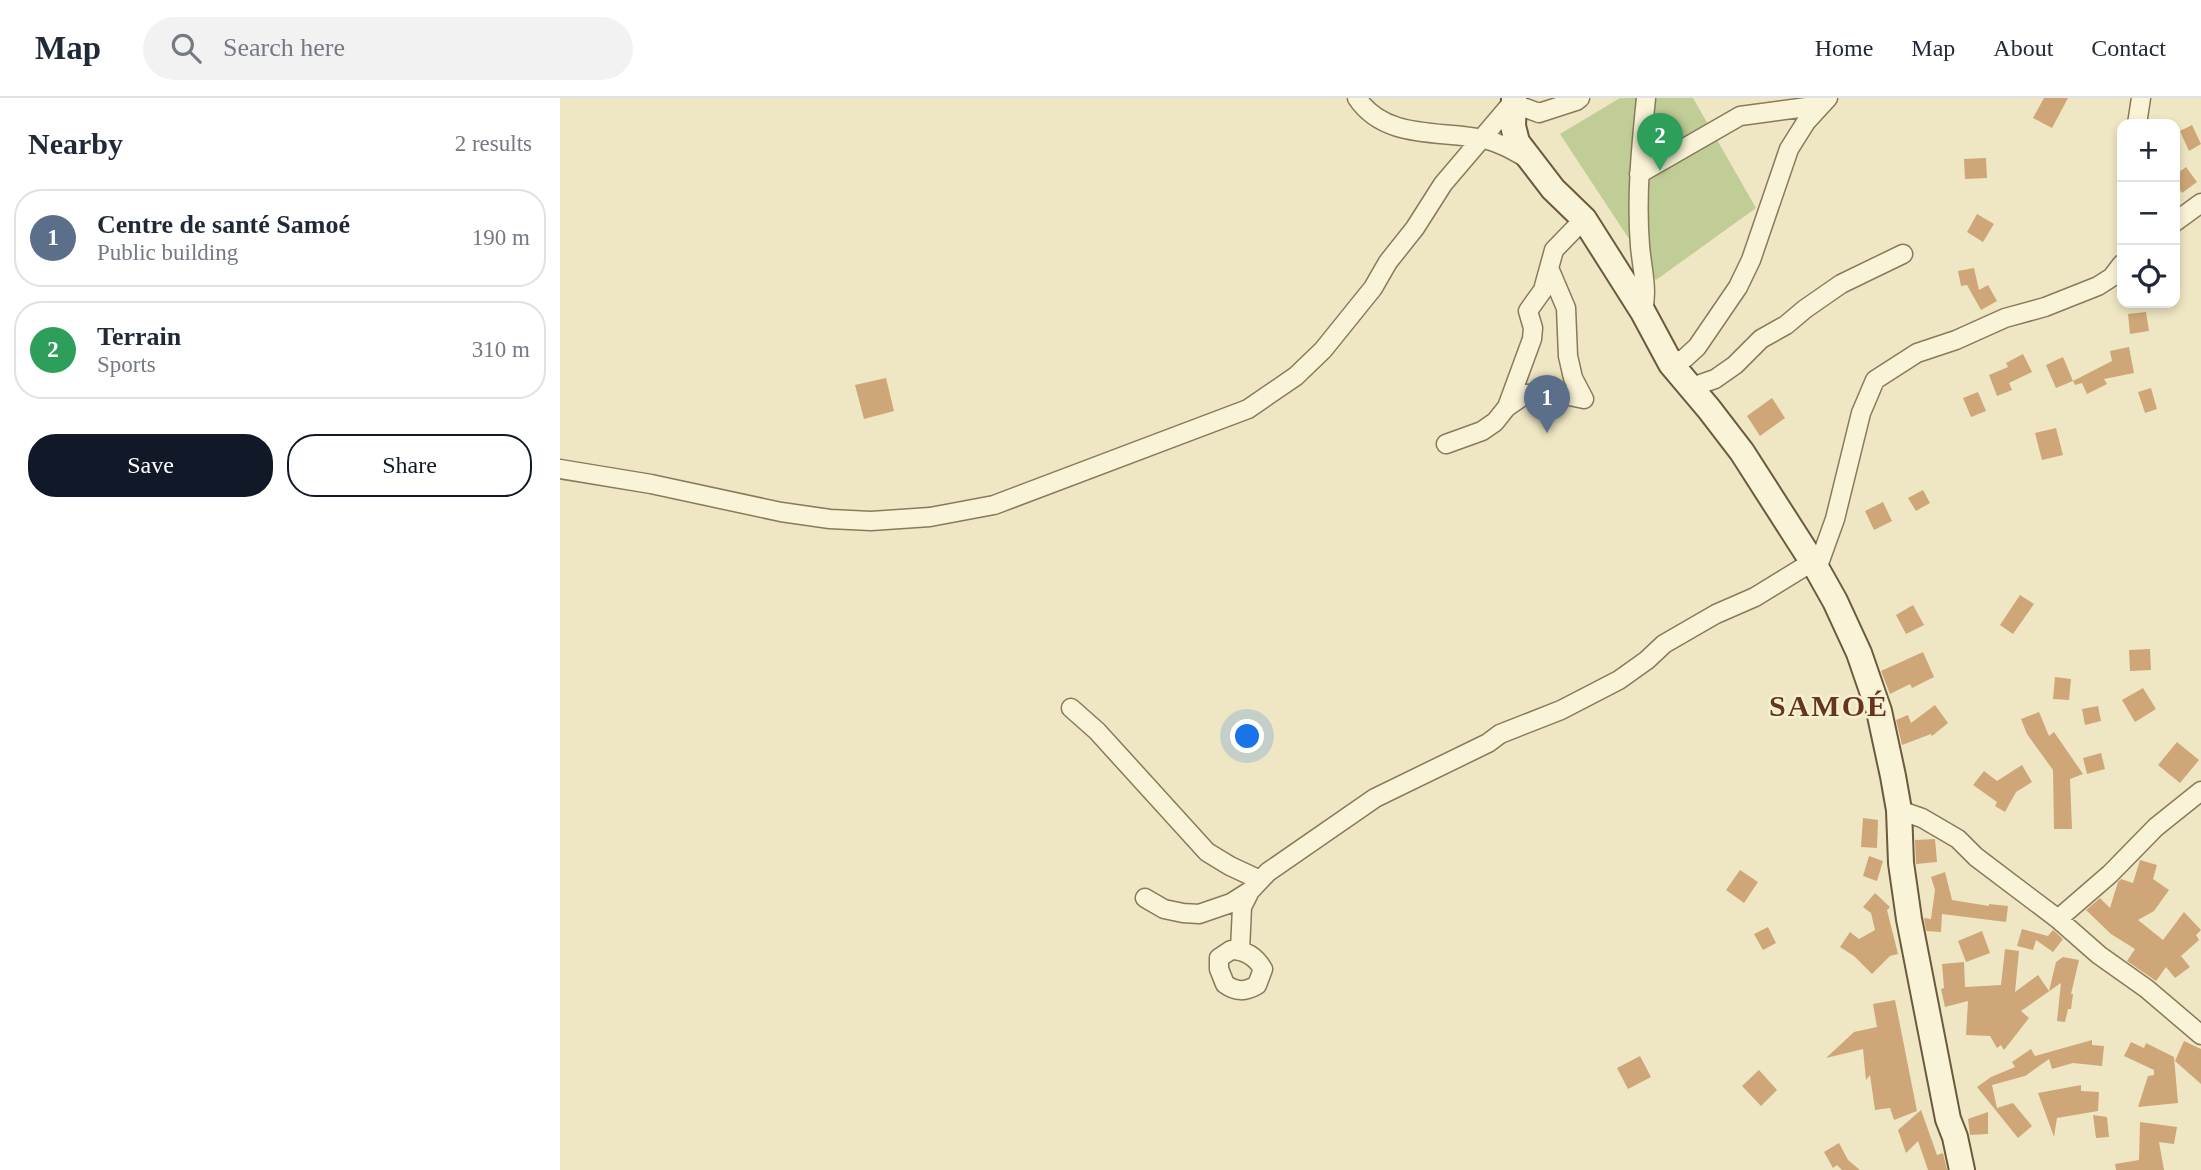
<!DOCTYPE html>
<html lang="en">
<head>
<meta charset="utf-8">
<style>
	:root { --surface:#fff; --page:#f2f2f3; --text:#1f2937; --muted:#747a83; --line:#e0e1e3; --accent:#111827 }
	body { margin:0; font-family:"Times New Roman",serif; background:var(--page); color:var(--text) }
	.controls { position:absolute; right:21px; top:21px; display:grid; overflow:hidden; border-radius:14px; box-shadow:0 4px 10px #0003 }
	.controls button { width:63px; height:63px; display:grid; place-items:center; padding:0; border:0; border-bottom:2px solid var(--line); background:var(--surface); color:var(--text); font:35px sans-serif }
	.you { position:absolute; left:688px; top:639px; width:24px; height:24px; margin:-18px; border:5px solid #fff; border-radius:50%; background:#1a73e8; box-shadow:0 0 0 10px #1a73e833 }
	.badge { display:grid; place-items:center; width:46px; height:46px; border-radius:50%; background:var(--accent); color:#fff; font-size:23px; font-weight:700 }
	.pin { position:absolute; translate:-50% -58px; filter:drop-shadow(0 2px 4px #0008) }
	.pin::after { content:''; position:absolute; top:37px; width:24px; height:21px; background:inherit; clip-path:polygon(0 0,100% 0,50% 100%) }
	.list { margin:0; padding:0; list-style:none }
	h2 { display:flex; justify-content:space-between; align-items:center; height:91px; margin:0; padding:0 28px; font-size:30px }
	h2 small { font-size:23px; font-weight:400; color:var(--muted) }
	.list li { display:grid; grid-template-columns:46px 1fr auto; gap:21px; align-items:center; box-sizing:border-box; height:98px; margin:0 14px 14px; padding:0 14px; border:2px solid var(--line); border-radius:28px }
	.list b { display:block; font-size:26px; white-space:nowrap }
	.list p { margin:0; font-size:23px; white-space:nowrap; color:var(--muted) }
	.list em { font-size:23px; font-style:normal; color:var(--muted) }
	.actions { display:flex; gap:14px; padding:21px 28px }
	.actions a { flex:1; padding:16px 0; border:2px solid var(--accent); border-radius:28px; text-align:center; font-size:24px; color:var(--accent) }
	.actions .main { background:var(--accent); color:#fff }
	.icon { flex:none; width:38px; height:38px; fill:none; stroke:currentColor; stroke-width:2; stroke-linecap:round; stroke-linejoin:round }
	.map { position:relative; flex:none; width:1641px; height:1072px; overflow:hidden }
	header { display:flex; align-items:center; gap:42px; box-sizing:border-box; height:98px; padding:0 35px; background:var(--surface); border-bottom:2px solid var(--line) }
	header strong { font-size:33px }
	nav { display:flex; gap:38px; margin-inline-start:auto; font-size:24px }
	.search { width:490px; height:63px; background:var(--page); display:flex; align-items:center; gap:18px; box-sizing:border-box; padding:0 24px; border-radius:38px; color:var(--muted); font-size:26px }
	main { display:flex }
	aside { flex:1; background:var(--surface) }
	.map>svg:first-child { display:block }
	.green { fill:#c1cd97 }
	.building { fill:#cea678 }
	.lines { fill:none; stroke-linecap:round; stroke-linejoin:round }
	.street-casing { stroke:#8a795a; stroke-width:21 }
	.secondary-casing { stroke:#6c5a3d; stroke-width:28 }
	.street { stroke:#f9f3d7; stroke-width:18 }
	.secondary { stroke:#f9f3d7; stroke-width:24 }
	.labels { text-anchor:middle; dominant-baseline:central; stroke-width:5; stroke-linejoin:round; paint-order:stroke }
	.district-label { font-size:30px; font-weight:bold; letter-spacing:2px; fill:#67341c; stroke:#f6f0d3 }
</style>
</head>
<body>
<header>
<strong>Map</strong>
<div class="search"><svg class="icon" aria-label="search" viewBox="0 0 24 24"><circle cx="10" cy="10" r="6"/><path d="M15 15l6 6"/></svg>Search here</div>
<nav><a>Home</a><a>Map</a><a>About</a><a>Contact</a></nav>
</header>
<main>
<aside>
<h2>Nearby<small>2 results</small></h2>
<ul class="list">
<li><span class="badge" style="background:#5c6f8a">1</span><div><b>Centre de santé Samoé</b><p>Public building</p></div><em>190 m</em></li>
<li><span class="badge" style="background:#2e9e5b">2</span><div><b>Terrain</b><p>Sports</p></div><em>310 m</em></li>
</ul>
<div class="actions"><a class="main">Save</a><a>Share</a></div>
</aside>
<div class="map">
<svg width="1641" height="1072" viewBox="0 0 1641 1072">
	<rect width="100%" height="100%" fill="#efe7c3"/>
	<path class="green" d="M 1060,0 L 1133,0 L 1196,110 L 1096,182 L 1000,36 Z"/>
	<path class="building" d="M 1484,0 L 1508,0 L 1492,30 L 1473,20 Z
		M 1632,27 L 1641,46 L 1629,53 L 1620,33 Z
		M 1426,60 L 1427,80 L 1405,81 L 1404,61 Z
		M 1626,69 L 1637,84 L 1622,95 L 1615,84 L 1615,77 Z
		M 1417,116 L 1434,126 L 1423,144 L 1407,134 Z
		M 1414,170 L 1419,192 L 1428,187 L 1437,203 L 1421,212 L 1407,187 L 1401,188 L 1398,173 Z
		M 1586,214 L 1589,233 L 1570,236 L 1568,216 Z
		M 1569,249 L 1574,275 L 1544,281 L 1547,286 L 1527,296 L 1522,285 L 1515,287 L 1513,283 L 1552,263 L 1550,253 Z
		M 1463,256 L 1472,274 L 1449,285 L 1452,292 L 1437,298 L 1429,277 L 1448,269 L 1446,265 Z
		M 1503,259 L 1513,283 L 1496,290 L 1486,267 Z
		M 326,280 L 334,313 L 304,321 L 295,287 Z
		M 1591,290 L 1597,311 L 1585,315 L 1578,294 Z
		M 1418,294 L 1426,313 L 1411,319 L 1403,300 Z
		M 1212,300 L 1225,320 L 1200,338 L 1187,318 Z
		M 1496,330 L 1503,357 L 1482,362 L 1475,335 Z
		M 1363,392 L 1370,405 L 1356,413 L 1348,400 Z
		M 1323,404 L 1332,423 L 1314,432 L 1305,413 Z
		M 1460,497 L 1474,506 L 1453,536 L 1440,527 Z
		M 1353,507 L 1364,527 L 1346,536 L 1336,517 Z
		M 1590,551 L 1591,572 L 1570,573 L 1569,552 Z
		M 1363,554 L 1374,579 L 1352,590 L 1350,586 L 1330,596 L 1321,573 Z
		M 1495,579 L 1511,581 L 1509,602 L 1493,601 Z
		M 1583,590 L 1596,611 L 1575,624 L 1562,602 Z
		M 1375,607 L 1388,625 L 1372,638 L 1371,636 L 1342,647 L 1336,622 L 1348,617 L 1351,625 Z
		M 1538,608 L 1541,623 L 1525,627 L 1522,611 Z
		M 1479,614 L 1489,638 L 1494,634 L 1523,676 L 1510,681 L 1512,731 L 1494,731 L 1493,672 L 1467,636 L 1461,621 Z
		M 1617,644 L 1639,662 L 1620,685 L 1598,667 Z
		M 1541,655 L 1545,671 L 1527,676 L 1523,660 Z
		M 1462,667 L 1472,684 L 1456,694 L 1445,714 L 1435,708 L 1437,704 L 1413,687 L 1424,673 L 1437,683 Z
		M 1303,720 L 1318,722 L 1317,750 L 1301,749 Z
		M 1375,741 L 1377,764 L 1356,766 L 1355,742 Z
		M 1309,758 L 1323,763 L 1317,783 L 1303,778 Z
		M 1580,762 L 1597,767 L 1593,781 L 1609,792 L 1594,813 L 1578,822 L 1603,842 L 1624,814 L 1641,832 L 1636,837 L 1639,842 L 1621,858 L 1630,869 L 1615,880 L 1606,869 L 1596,883 L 1567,863 L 1575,851 L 1551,836 L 1526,812 L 1540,800 L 1550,810 L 1558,784 L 1561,781 L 1573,785 Z
		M 1180,772 L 1198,784 L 1184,805 L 1166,792 Z
		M 1385,774 L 1392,802 L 1429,808 L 1429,806 L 1448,808 L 1446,824 L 1382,816 L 1381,834 L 1366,833 L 1364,820 L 1371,821 L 1375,792 L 1371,779 Z
		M 1315,795 L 1330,809 L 1327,812 L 1338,856 L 1330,858 L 1312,876 L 1294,858 L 1280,849 L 1290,834 L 1299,841 L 1315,832 L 1311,815 L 1303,809 Z
		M 1208,829 L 1216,845 L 1203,852 L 1194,836 Z
		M 1462,831 L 1488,838 L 1493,832 L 1503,841 L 1493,854 L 1476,842 L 1473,852 L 1457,848 Z
		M 1422,833 L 1430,855 L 1406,864 L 1398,843 Z
		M 1445,851 L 1459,853 L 1455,894 L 1478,877 L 1489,893 L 1496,864 L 1503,859 L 1519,862 L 1511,896 L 1513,896 L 1511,911 L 1508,911 L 1505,924 L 1497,923 L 1501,885 L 1461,913 L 1469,920 L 1444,952 L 1441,947 L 1437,950 L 1430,938 L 1406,937 L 1408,903 L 1385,909 L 1381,891 L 1384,890 L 1382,866 L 1404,864 L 1405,889 L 1441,887 Z
		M 1335,902 L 1357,1013 L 1334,1022 L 1330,1010 L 1315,1012 L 1310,977 L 1306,982 L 1303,951 L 1266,960 L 1294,934 L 1317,929 L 1313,906 Z
		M 1532,942 L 1532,947 L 1544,948 L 1542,968 L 1513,965 L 1492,971 L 1489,961 L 1465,978 L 1432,987 L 1437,1010 L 1453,1005 L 1472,1028 L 1458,1040 L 1417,989 L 1431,979 L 1455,969 L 1452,964 L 1471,951 L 1475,958 Z
		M 1624,943 L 1641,951 L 1641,986 L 1615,963 Z
		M 1571,944 L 1584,950 L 1586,945 L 1614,959 L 1618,1005 L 1578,1009 L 1588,978 L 1594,977 L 1594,972 L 1564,958 Z
		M 1080,958 L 1091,979 L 1068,991 L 1057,970 Z
		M 1199,972 L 1217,992 L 1201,1008 L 1182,988 Z
		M 1521,987 L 1521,993 L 1539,994 L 1538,1013 L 1497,1020 L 1494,1039 L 1478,995 Z
		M 1361,1012 L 1377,1057 L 1383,1055 L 1387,1072 L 1368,1072 L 1358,1043 L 1346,1055 L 1338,1032 Z
		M 1428,1014 L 1428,1036 L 1410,1037 L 1408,1021 Z
		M 1533,1017 L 1547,1019 L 1549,1039 L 1536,1040 Z
		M 1580,1024 L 1617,1029 L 1614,1046 L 1599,1044 L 1604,1072 L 1556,1072 L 1555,1066 L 1579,1062 Z
		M 1279,1045 L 1288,1062 L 1300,1072 L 1282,1072 L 1277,1067 L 1273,1070 L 1264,1054 Z"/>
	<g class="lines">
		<defs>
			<path id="street" d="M 797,0 C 825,42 880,32 923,41 C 939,44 954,53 968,61
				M 1577,26 L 1581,0
				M 1079,76 L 1180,18 L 1261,7
				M 1615,124 L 1641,105
				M 989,170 L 1006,210 L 1008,258 L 1013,280 L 1024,301
				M 1083,214 C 1088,190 1082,171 1080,148 C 1076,99 1081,49 1086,0
				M 1111,266 L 1125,260 L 1137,249 L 1178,189 L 1191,162 L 1229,51 L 1246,24 L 1268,0
				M 1132,289 L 1155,281 L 1175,267 L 1201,241 L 1226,227 L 1245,211 L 1281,186 L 1343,156
				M 947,309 L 966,296 L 995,295 L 1024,301
				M 886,346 L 922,333 L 935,324 L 947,309 L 972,241 L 973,230 L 968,213 L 983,192 L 994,152 L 1024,121
				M 0,371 L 91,386 L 221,414 L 270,421 L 311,423 L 370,419 L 434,407 L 688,311 L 736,278 L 763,252 L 813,190 L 828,164 L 855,130 L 883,86 L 952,5 L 979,15 L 1016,3 L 1020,0
				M 1257,471 L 1275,421 L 1301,315 L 1315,282 L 1357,255 L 1396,242 L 1445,220 L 1485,209 L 1538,188 L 1552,179 L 1562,166
				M 511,610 L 537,633 L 647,754 L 670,768 L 700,782
				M 1339,712 L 1362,720 L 1398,741 L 1416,759 L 1498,821 L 1539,857 L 1587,891 L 1641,937
				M 585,800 L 604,811 L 623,815 L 639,816 L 671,805 L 690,793 L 708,774 L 815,700 L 928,645 L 940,636 L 1001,612 L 1059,582 L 1087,562 L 1104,546 L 1156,516 L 1195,499 L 1252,464
				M 1498,821 L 1550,776 L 1596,729 L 1641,693
				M 671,852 C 685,852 696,859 703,871 L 697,887 C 685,894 676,894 665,886 L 659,871 L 659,860 Z
				M 680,852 L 682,809 L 690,793"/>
			<path id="secondary" d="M 954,0 L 953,28 L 957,44 L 993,91 L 1024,121 L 1083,214 L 1111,266 L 1149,311 L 1182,354 L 1257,471 L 1275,503 L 1299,555 L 1319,613 L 1333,678 L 1339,712 L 1341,765 L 1349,821 L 1388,1021 L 1395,1039 L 1402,1072"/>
		</defs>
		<use href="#street" class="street-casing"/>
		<use href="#secondary" class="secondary-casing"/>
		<use href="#street" class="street"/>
		<use href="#secondary" class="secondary"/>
	</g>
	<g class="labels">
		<g class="district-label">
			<text x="1269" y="607">SAMOÉ</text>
		</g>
	</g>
</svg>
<div class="controls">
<button>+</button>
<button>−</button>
<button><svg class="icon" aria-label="locate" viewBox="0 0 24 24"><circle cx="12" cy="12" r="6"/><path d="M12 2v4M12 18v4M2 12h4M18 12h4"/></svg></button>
</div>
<div class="you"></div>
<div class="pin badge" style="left:987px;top:335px;background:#5c6f8a">1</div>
<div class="pin badge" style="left:1100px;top:73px;background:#2e9e5b">2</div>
</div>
</main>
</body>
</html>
